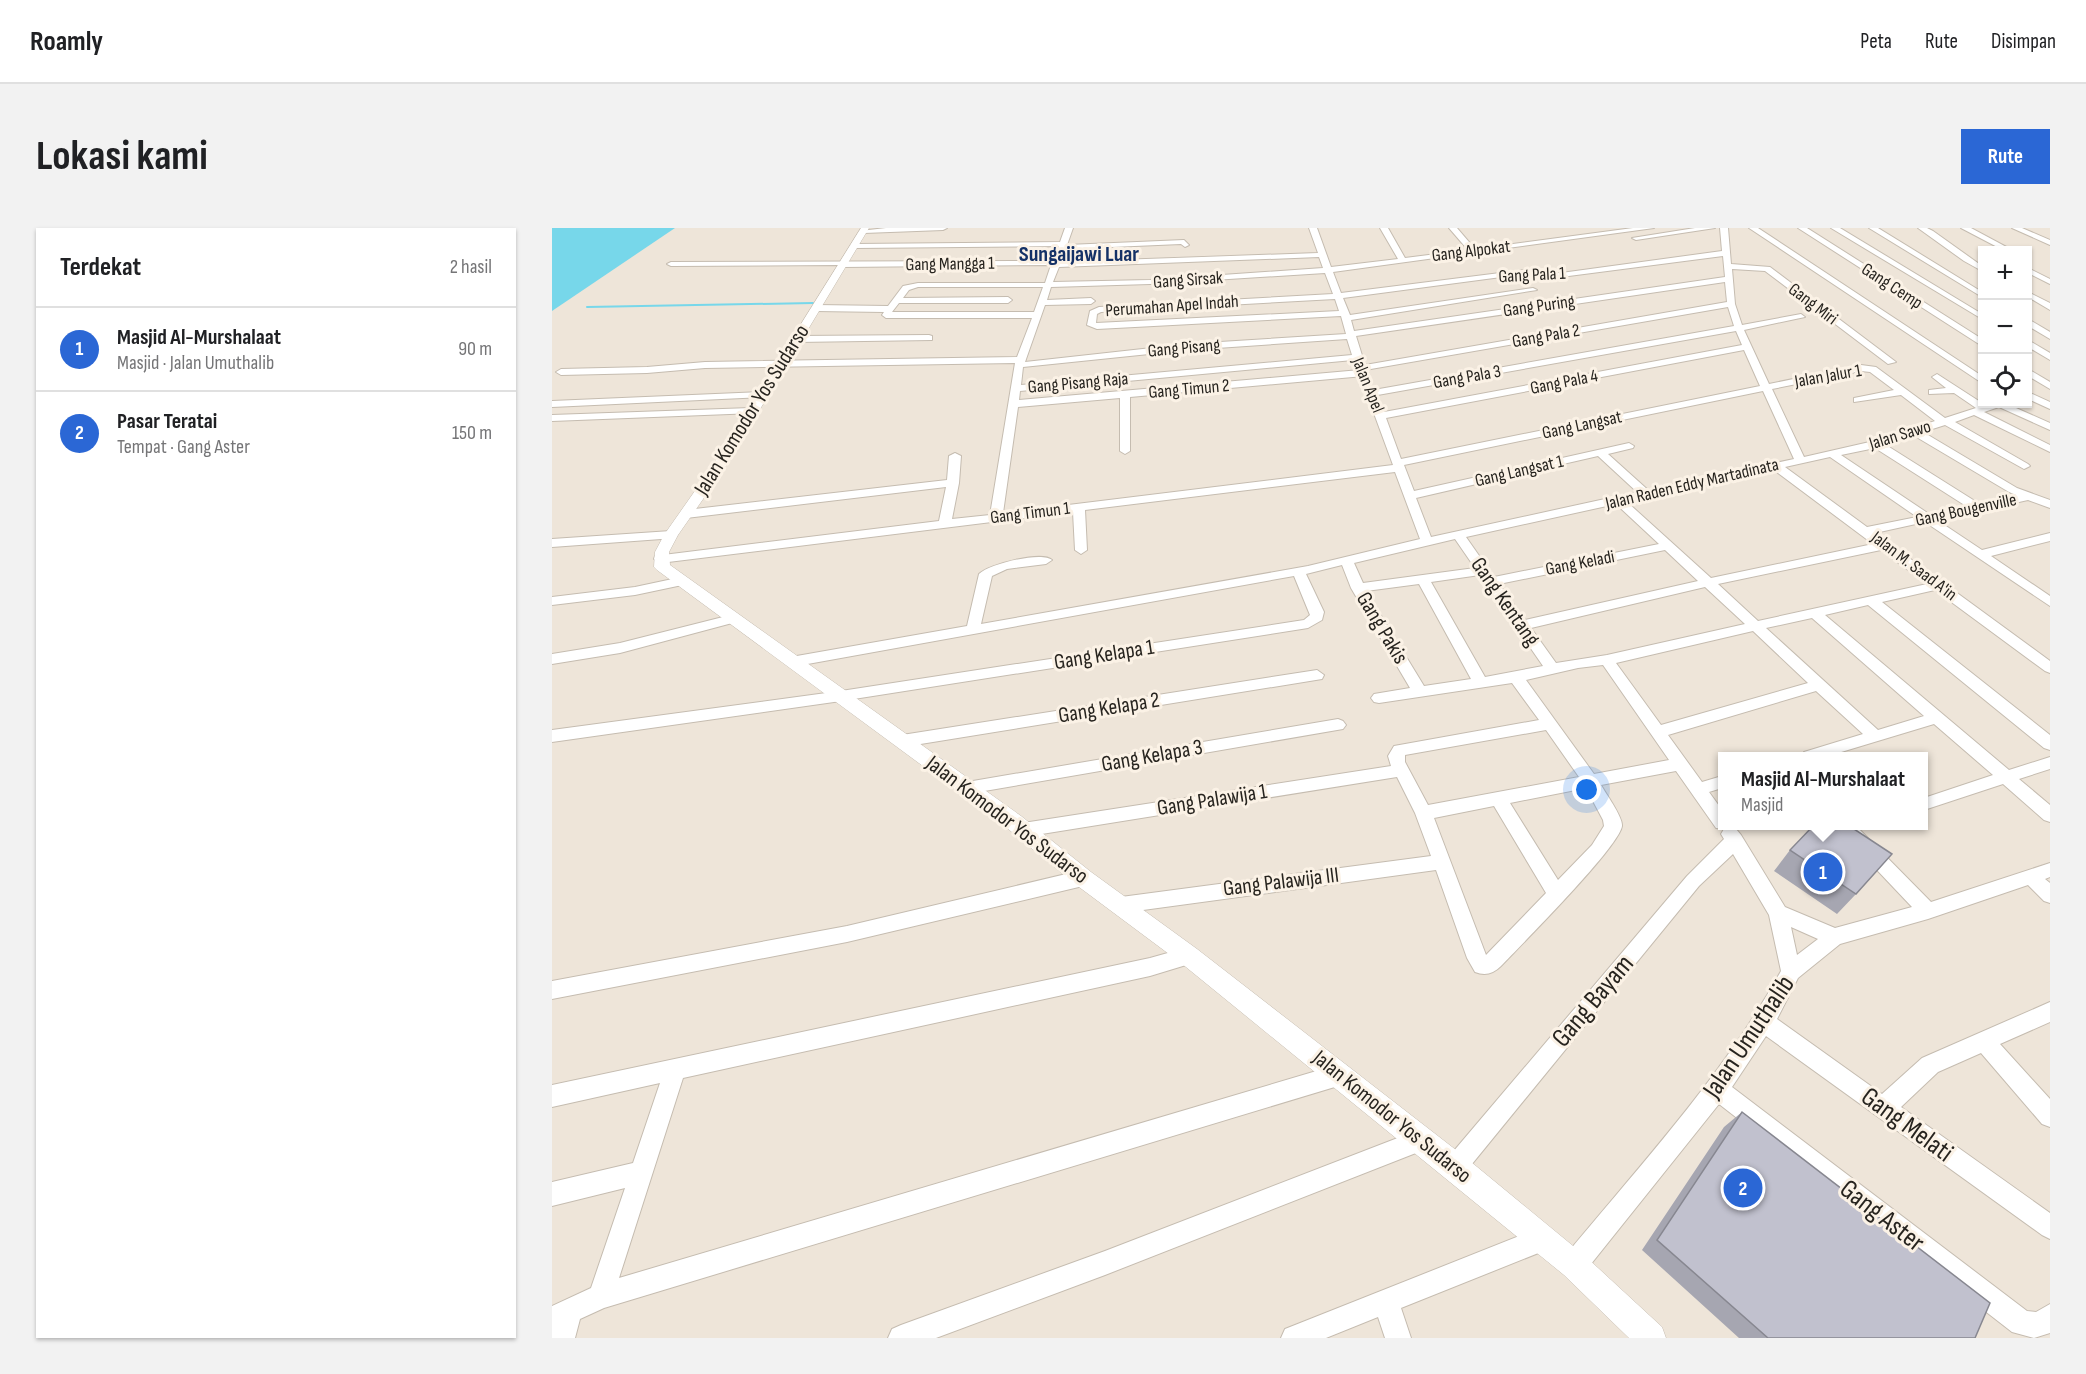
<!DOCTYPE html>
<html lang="id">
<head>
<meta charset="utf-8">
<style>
	:root { --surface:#fff; --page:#f2f2f2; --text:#202124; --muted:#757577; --line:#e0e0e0; --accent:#2b67d5 }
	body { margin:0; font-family:"Sofia Sans Condensed",sans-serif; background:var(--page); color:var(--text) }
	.controls { position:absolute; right:18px; top:18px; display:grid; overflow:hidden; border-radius:0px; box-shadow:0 2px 4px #0004 }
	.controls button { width:54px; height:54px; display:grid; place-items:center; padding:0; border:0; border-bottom:2px solid var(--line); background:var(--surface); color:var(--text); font:30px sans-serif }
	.you { position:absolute; left:1035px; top:562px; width:21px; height:21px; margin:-15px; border:4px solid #fff; border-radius:50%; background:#1a73e8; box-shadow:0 0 0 9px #1a73e833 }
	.badge { display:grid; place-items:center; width:39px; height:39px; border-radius:50%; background:var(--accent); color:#fff; font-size:20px; font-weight:700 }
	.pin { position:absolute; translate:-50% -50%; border:3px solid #fff; box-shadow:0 2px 6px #0006 }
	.popup { position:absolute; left:1166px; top:524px; width:210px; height:78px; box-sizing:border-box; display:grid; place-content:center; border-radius:0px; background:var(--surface); filter:drop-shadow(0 2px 4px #0005); font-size:20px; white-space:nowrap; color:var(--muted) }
	.popup b { font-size:22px; color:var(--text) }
	.popup::after { content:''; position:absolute; left:50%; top:100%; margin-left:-12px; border:12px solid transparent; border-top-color:var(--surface) }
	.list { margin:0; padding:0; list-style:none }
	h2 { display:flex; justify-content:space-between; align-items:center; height:78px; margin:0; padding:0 24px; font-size:26px }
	h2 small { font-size:20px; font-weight:400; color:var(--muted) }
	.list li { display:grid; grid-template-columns:39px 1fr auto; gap:18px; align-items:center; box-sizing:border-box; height:84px; padding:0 24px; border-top:2px solid var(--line) }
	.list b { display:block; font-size:22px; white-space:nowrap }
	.list p { margin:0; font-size:20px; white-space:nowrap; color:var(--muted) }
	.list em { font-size:20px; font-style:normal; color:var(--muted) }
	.icon { flex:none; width:33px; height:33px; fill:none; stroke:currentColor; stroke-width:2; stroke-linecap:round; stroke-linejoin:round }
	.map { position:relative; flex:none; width:1498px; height:1110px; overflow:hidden; border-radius:0px }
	header { display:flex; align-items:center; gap:36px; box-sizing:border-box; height:84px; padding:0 30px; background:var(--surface); border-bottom:2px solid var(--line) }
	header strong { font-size:28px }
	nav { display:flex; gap:33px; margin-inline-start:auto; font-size:21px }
	.intro { display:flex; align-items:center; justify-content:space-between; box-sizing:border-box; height:144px; padding:0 36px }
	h1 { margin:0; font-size:42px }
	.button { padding:15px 27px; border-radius:0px; background:var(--accent); color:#fff; font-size:21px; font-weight:700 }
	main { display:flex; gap:36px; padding:0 36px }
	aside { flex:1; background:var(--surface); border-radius:0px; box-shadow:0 2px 4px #0004 }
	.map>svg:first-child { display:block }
	.water { fill:#77d7ea }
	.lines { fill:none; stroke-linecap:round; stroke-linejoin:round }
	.stream { stroke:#77d7ea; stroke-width:2 }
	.minor-casing { stroke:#c5bcb0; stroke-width:2 }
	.tertiary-casing { stroke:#c5bcb0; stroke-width:1 }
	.minor { fill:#fff; fill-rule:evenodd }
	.tertiary { fill:#fff; fill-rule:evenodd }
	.wall { fill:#a6a6b1 }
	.building { fill:#c1c1ce; stroke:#878790; stroke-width:1.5 }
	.labels { text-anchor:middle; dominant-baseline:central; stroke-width:6; stroke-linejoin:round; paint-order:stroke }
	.far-street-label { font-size:18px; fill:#27241f; stroke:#fbf2e6 }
	.far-quarter-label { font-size:22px; font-weight:bold; fill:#143166; stroke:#fbf2e6 }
	.street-label { font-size:22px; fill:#27241f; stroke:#fbf2e6 }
	.near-street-label { font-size:27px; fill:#27241f; stroke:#fbf2e6 }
</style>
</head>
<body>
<header>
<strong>Roamly</strong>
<nav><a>Peta</a><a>Rute</a><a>Disimpan</a></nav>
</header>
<div class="intro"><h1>Lokasi kami</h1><a class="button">Rute</a></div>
<main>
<aside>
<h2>Terdekat<small>2 hasil</small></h2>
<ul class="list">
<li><span class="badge">1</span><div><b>Masjid Al-Murshalaat</b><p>Masjid · Jalan Umuthalib</p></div><em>90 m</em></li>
<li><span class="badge">2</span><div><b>Pasar Teratai</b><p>Tempat · Gang Aster</p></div><em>150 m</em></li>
</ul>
</aside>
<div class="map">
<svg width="1498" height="1110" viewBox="0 0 1498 1110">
	<rect width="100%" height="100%" fill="#eee5d9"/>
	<path class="water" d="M 0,0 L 123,0 L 0,83 Z"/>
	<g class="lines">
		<path class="stream" d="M 35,79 L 261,75"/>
		<defs>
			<path id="minor" d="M 334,0 L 395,0 L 391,2 L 312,5 L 308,3 Z
				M 513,0 L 521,0 L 515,17 L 632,12 L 637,17 L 633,19 L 629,16 L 513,21 L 509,34 L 766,25 L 757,0 L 765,0 L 779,39 L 846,31 L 828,0 L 836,0 L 853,30 L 916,22 L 897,0 L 905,0 L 923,21 L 1081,0 L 1102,0 L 781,44 L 789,65 L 972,42 L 1009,45 L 1170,23 L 1168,0 L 1176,0 L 1179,36 L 1218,39 L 1344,134 L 1336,136 L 1213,43 L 1180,41 L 1183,76 L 1190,97 L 1249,86 L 1253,89 L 1192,102 L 1217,156 L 1309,137 L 1324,139 L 1393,190 L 1424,180 L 1402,165 L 1377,166 L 1377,162 L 1394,160 L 1380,149 L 1385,146 L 1433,177 L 1455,176 L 1498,195 L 1498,202 L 1447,179 L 1432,184 L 1498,217 L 1498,224 L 1422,187 L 1403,194 L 1476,236 L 1478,238 L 1472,241 L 1393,197 L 1371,204 L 1465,260 L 1498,272 L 1498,280 L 1476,272 L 1385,292 L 1430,322 L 1498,305 L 1498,313 L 1439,328 L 1498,368 L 1498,378 L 1373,294 L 1323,305 L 1498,433 L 1498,445 L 1493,443 L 1383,362 L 1330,374 L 1498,507 L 1498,522 L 1492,520 L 1316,377 L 1273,387 L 1457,542 L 1498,529 L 1498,541 L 1467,551 L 1498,577 L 1498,594 L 1492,592 L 1451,556 L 1372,582 L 1372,570 L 1441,547 L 1382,496 L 1276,528 L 1250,528 L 1252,524 L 1311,506 L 1264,463 L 1116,507 L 1150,554 L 1170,548 L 1170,560 L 1157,564 L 1170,582 L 1170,598 L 1177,598 L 1176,600 L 1184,601 L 1189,607 L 1233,679 L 1283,700 L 1360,679 L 1288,603 L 1286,598 L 1304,598 L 1379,674 L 1498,635 L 1498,649 L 1493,651 L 1498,655 L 1498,675 L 1492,673 L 1476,657 L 1376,691 L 1288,716 L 1246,750 L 1225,791 L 1330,866 L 1370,830 L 1498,774 L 1498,794 L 1448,816 L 1498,871 L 1498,899 L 1490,896 L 1429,825 L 1386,844 L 1349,879 L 1498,985 L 1498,1011 L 1490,1007 L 1214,808 L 1180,859 L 1475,1083 L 1484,1084 L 1498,1076 L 1498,1105 L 1482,1110 L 1460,1104 L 1167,876 L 1031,1046 L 1022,1049 L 1013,1046 L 1010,1037 L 1013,1028 C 1089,936 1171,848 1229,743 L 1217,687 L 1181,626 L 1147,658 L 911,947 L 903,950 L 895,947 L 892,939 L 895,931 L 1135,648 L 1172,611 L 1169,606 L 1172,601 L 1164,600 L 1124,543 L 1049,557 C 1054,566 1071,589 1070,598 C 1067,619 969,717 949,738 C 941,746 933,748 923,744 L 915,730 L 884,642 L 569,685 L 562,683 L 560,677 L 562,671 L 569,669 L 879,628 L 863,585 L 845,549 L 471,609 L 465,607 L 462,602 L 465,597 L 471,595 L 839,538 L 836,528 L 842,518 L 987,492 L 960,455 L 827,475 L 822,474 L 819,470 L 822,466 L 858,460 L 799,360 L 790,337 L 754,346 L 772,384 L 770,392 L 756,400 L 289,473 L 0,514 L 0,502 L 289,463 L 752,392 L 758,387 L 742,348 L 239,439 L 232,434 L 239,429 L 415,398 L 427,346 C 437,336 490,323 500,332 L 494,336 L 455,341 L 440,348 L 429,396 L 756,338 L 868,311 L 843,244 L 533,282 L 535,322 L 529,326 L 523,322 L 521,284 L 108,335 L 102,331 L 103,328 L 387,293 L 394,259 L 134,290 L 128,286 L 134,282 L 395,252 L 397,228 L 403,225 L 409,228 L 407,255 L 400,291 L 438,287 L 463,135 L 153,140 L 95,145 L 9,147 L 4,144 L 9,141 L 95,139 L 153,134 L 465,129 L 480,90 L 334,90 L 330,87 L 332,84 L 264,83 L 260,80 L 264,77 L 336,78 L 351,58 L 366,55 L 493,55 L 499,37 L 291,39 L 287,37 L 119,38 L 115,36 L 119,34 L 501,33 L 507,18 L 303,20 L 299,18 L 303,16 L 508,14 ZM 1171,28 L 1173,49 L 802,103 L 799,92 L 985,62 L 981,60 L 798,87 L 791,70 L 972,46 L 1009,49 ZM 767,29 L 771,40 L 598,52 L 501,54 L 507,39 ZM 773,45 L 781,66 L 547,79 L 538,83 L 535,97 L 545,101 L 789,88 L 794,106 L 636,116 L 473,134 L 493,77 L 539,76 L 543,73 L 539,70 L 495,72 L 499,59 L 598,56 ZM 1173,54 L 1175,74 L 813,137 L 804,108 ZM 366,59 L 491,59 L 482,84 L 340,84 L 347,75 L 456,75 L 460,72 L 456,69 L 351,70 L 357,62 ZM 783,71 L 787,83 L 544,95 L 545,86 L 549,84 ZM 1176,79 L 1182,98 L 816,163 L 816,167 L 820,168 L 1184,103 L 1190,117 L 832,184 L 829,178 L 821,178 L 820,180 L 841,237 L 451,285 L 466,179 L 568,170 L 568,223 L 573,226 L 578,223 L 578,169 L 812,148 L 817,145 L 813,142 ZM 795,111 L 800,127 L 469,157 L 471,139 L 636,122 ZM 1192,122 L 1208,158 L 849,231 L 834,190 ZM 801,132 L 808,142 L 467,172 L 468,163 ZM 1309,143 L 1318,144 L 1342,162 L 1302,170 L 1302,174 L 1349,167 L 1383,193 L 1322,213 L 1252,229 L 1220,161 ZM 1211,163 L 1242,231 L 1096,262 L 1056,226 L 1081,220 L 1082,218 L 1077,215 L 862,263 L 852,237 ZM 1361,207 L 1457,264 L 1464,267 L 1426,275 L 1334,217 ZM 1323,220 L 1414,278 L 1377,286 L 1289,227 ZM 1046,228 L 1085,264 L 879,309 L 864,270 ZM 1278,229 L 1365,289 L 1315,299 L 1233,239 ZM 1222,242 L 1321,316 L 1159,350 L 1075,274 ZM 1064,276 L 1107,316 L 942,349 L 914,309 ZM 903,311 L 923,340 L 811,355 L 802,335 ZM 1113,322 L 1146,353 L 973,392 L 947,356 ZM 1329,322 L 1375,356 L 1206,393 L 1166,356 ZM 928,347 L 991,438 L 933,449 L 879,354 ZM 867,356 L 919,451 L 872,458 L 814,363 ZM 1153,359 L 1193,396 L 1055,427 L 1004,435 L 979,400 ZM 1260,390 L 1372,488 L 1326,502 L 1214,400 ZM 1201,403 L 1256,455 L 1109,497 L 1064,435 ZM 1051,437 L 1117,532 L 1042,546 L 974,452 L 1026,440 ZM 994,502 L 1027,549 L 876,577 L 853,534 L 853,527 ZM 1034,560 L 1051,592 L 1052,598 L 1040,617 L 1006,652 L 958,575 ZM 942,578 L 994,665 L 934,727 L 882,590 ZM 1239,699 L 1266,711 L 1245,727 Z
				M 1143,0 L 1163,0 L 1084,12 L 1080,10 Z
				M 1197,0 L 1206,0 L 1430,148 L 1430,155 Z
				M 1246,0 L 1255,0 L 1430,111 L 1430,118 Z
				M 1279,0 L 1288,0 L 1430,86 L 1430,91 Z
				M 1317,0 L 1326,0 L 1430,64 L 1430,69 Z
				M 1366,0 L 1375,0 L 1381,3 L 1430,38 L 1430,43 L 1412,33 Z
				M 1409,0 L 1419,0 L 1460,22 L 1451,22 Z
				M 1460,0 L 1470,0 L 1498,12 L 1498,17 Z
				M 1476,40 L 1498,51 L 1498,56 L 1476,45 Z
				M 1476,64 L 1498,75 L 1498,82 L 1476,69 Z
				M 1476,91 L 1498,104 L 1498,111 L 1476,98 Z
				M 377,107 L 380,108 L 380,112 L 245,114 L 240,111 L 245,108 Z
				M 1476,112 L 1498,125 L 1498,132 L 1476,119 Z
				M 1476,141 L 1498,154 L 1498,161 L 1476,148 Z
				M 210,164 L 214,165 L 214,169 L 0,179 L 0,173 Z
				M 1476,164 L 1498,174 L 1498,181 L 1476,171 Z
				M 199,180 L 204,183 L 203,185 L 0,193 L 0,187 Z
				M 119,303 L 123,304 L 125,307 L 123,310 L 0,319 L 0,311 Z
				M 130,349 L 137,353 L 135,356 L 83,367 L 0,377 L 0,369 L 83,359 Z
				M 179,387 L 184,388 L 186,391 L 184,394 L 68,425 L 0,436 L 0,426 L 68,415 Z
				M 765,442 L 772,447 L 770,451 L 350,519 L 344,517 L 342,513 L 344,509 L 350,507 Z
				M 786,491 L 791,493 L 794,497 L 791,501 L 415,566 L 409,565 L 407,560 L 409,555 L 415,554 Z
				M 531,642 L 537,645 L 540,650 L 537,655 L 531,658 L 295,714 L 0,771 L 0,753 L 295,698 Z
				M 637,719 L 644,722 L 647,728 L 644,734 L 598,748 L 131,850 L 67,1050 L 788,836 L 796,839 L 799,847 L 796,855 L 52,1080 L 28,1091 L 23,1110 L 0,1110 L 0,1078 L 39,1060 L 73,960 L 0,978 L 0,954 L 81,935 L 108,855 L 0,879 L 0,857 L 598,730 Z
				M 869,901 L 877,904 L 880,912 L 877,920 L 869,923 L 553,1047 L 384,1110 L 336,1110 L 340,1101 L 349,1097 L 553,1023 Z
				M 990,999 L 999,1002 L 1002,1011 L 999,1020 L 849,1080 L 859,1110 L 833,1110 L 826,1089 L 774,1110 L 729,1110 L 733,1101 Z"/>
			<path id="tertiary" d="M 309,0 L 317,0 L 172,241 L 126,307 L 117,324 L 118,337 L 469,588 L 539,644 L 645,721 L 913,929 L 1032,1027 L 1110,1099 L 1114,1110 L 1077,1110 L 1012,1047 L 629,735 L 523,656 L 455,600 L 105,342 L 102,339 L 103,324 L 112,307 L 159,240 Z"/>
		</defs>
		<use href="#minor" class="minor-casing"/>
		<use href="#tertiary" class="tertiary-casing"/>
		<use href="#minor" class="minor"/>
		<use href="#tertiary" class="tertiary"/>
	</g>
	<path class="wall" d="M 1238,622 L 1304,666 L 1285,686 L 1222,643 Z
		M 1190,884 L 1423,1110 L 1187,1110 L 1090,1022 L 1172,899 Z"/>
	<path class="building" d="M 1262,597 L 1296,597 L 1340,626 L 1304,666 L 1238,622 Z
		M 1190,884 L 1438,1075 L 1423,1110 L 1216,1110 L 1105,1012 Z"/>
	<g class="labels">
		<g class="far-street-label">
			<text transform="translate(919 23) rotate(-7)">Gang Alpokat</text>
			<text transform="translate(398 36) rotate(-1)">Gang Mangga 1</text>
			<text transform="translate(980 47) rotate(-3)">Gang Pala 1</text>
			<text transform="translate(636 52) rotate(-4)">Gang Sirsak</text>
			<text transform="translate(1340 58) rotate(33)">Gang Cemp</text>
			<text transform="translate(1261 76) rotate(37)">Gang Miri</text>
			<text transform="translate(620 78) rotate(-4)">Perumahan Apel Indah</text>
			<text transform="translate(987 78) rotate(-8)">Gang Puring</text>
			<text transform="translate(994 108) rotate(-10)">Gang Pala 2</text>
			<text transform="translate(632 120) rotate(-5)">Gang Pisang</text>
			<text transform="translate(1276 148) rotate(-10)">Jalan Jalur 1</text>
			<text transform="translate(915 149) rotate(-10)">Gang Pala 3</text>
			<text transform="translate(1012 154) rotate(-11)">Gang Pala 4</text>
			<text transform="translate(526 155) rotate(-5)">Gang Pisang Raja</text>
			<text transform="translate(816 157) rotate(68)">Jalan Apel</text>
			<text transform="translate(637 161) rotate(-5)">Gang Timun 2</text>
			<text transform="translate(1030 197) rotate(-12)">Gang Langsat</text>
			<text transform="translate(1348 207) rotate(-17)">Jalan Sawo</text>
			<text transform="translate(967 243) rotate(-13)">Gang Langsat 1</text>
			<text transform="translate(1140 256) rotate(-13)">Jalan Raden Eddy Martadinata</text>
			<text transform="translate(1414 282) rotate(-12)">Gang Bougenville</text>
			<text transform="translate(478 285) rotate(-7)">Gang Timun 1</text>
			<text transform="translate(1028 335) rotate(-11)">Gang Keladi</text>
			<text transform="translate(1362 338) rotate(37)">Jalan M. Saad A'in</text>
		</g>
		<g class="far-quarter-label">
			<text x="527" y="26">Sungaijawi Luar</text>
		</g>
		<g class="street-label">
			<text transform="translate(200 182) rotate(-58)">Jalan Komodor Yos Sudarso</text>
			<text transform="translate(953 374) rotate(55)">Gang Kentang</text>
			<text transform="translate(830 400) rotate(59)">Gang Pakis</text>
			<text transform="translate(552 427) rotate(-9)">Gang Kelapa 1</text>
			<text transform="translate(557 480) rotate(-9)">Gang Kelapa 2</text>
			<text transform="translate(600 528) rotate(-10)">Gang Kelapa 3</text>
			<text transform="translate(660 572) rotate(-9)">Gang Palawija 1</text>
			<text transform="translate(455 592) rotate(37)">Jalan Komodor Yos Sudarso</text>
			<text transform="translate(729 654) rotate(-7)">Gang Palawija III</text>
			<text transform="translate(840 889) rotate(39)">Jalan Komodor Yos Sudarso</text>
		</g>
		<g class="near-street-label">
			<text transform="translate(1041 773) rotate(-50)">Gang Bayam</text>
			<text transform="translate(1197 809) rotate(-56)">Jalan Umuthalib</text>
			<text transform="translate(1355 897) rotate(36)">Gang Melati</text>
			<text transform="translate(1330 988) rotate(38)">Gang Aster</text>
		</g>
	</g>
</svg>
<div class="controls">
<button>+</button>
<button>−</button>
<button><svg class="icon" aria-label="locate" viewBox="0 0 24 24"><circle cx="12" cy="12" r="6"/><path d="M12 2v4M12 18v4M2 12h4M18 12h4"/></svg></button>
</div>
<div class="you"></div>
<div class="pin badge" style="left:1271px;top:644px">1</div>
<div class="popup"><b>Masjid Al-Murshalaat</b>Masjid</div>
<div class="pin badge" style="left:1191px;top:960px">2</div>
</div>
</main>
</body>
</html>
